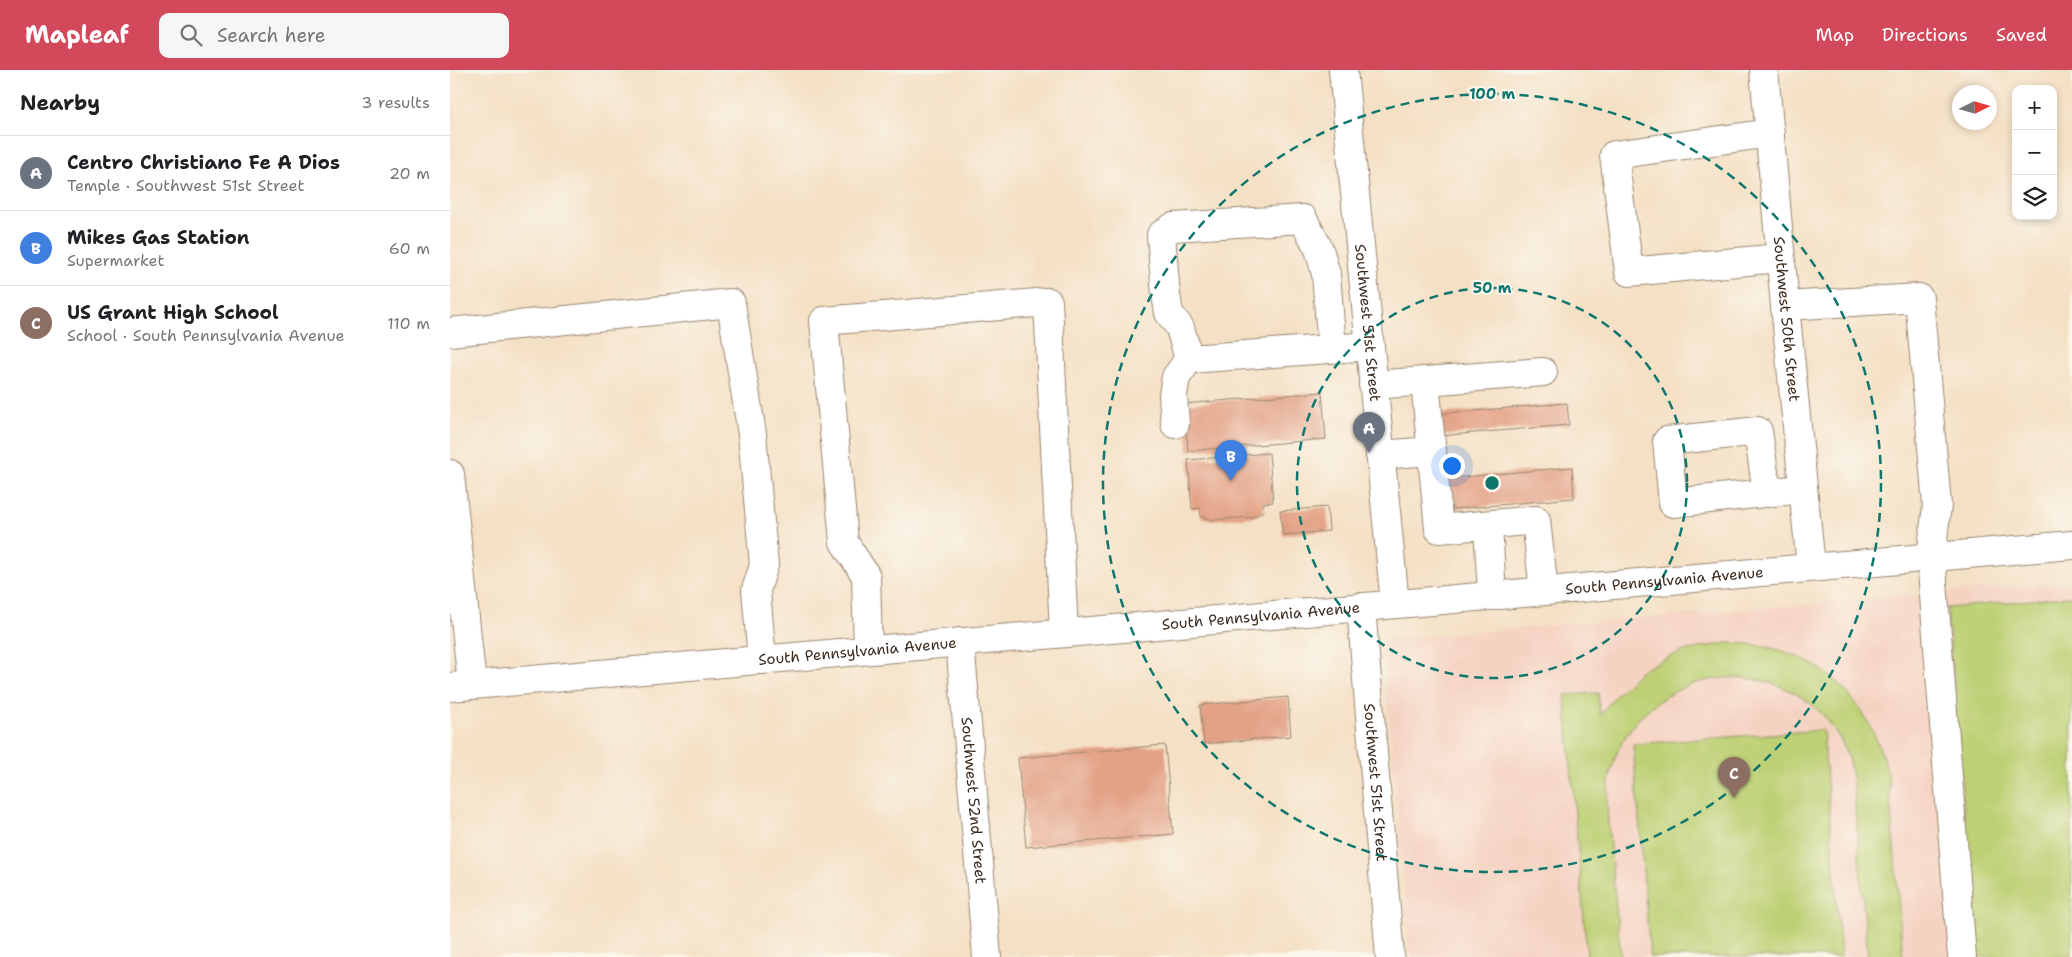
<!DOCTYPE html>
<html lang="en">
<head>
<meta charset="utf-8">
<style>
	:root { --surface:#fff; --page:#f6f6f6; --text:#202124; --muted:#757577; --line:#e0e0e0; --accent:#d1495b }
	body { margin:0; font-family:"Shantell Sans",sans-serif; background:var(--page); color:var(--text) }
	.controls { position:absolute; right:15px; top:15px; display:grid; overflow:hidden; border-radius:10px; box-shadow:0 2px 8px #0003 }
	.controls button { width:45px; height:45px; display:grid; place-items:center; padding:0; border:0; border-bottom:1px solid var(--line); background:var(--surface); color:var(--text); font:25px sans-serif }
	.compass { position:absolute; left:1502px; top:15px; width:45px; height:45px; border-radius:50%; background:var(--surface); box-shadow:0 2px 8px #0003; rotate:85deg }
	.you { position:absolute; left:1001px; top:395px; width:18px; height:18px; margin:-12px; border:4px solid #fff; border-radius:50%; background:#1a73e8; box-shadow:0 0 0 8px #1a73e833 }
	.badge { display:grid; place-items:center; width:32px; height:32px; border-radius:50%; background:var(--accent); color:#fff; font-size:16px; font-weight:700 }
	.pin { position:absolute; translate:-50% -41px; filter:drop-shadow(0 1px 2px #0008) }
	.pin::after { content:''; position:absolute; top:26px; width:18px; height:15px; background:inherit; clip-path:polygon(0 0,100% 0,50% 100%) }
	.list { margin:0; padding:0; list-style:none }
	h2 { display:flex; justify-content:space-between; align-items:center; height:65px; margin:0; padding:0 20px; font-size:21px }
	h2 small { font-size:16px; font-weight:400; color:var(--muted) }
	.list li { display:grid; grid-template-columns:32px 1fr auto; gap:15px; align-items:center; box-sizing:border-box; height:75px; padding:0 20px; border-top:1px solid var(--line) }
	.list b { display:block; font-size:19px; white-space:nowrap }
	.list p { margin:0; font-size:16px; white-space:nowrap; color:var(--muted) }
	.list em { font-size:16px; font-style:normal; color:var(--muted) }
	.icon { flex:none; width:28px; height:28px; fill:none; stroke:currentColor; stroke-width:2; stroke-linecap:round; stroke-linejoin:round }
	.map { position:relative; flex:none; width:1622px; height:887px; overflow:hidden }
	header { display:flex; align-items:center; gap:30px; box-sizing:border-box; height:70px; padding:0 25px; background:var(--accent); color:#fff }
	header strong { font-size:24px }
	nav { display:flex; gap:28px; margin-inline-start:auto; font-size:18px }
	.search { width:350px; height:45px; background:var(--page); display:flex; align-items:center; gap:12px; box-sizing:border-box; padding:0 18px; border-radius:10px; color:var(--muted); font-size:19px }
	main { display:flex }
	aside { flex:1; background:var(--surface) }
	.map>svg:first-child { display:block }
	.built { fill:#f5d3c2 }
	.green { fill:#bdd074; stroke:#7c7d49 }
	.building { fill:#e3a185 }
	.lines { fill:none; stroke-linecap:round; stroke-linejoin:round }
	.minor-casing { stroke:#988571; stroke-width:30 }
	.major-casing { stroke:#988571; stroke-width:30 }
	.minor { stroke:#fff; stroke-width:28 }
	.major { stroke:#fff; stroke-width:28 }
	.ring { fill:none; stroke:#0f766e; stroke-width:2.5; stroke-dasharray:9 6 }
	.labels { text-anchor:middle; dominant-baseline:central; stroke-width:4; stroke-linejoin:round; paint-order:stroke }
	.street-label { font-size:15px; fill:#3b2a1e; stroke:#fbf7ec }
	.centre { fill:#0f766e; stroke:#fbf7ec; stroke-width:2.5 }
	.ring-label { font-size:15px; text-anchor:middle; font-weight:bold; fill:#0f766e; stroke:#fbf7ec; stroke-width:4; stroke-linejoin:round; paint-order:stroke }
</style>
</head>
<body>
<header>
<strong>Mapleaf</strong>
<div class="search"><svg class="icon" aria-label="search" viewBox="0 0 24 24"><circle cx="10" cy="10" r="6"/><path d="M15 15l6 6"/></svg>Search here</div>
<nav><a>Map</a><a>Directions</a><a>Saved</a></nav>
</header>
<main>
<aside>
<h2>Nearby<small>3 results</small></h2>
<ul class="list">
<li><span class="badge" style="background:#6b7280">A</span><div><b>Centro Christiano Fe A Dios</b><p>Temple · Southwest 51st Street</p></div><em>20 m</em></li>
<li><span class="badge" style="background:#3f7fe0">B</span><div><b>Mikes Gas Station</b><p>Supermarket</p></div><em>60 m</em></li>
<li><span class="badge" style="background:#8d6e63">C</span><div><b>US Grant High School</b><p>School · South Pennsylvania Avenue</p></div><em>110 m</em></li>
</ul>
</aside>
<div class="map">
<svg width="1622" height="887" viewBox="0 0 1622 887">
	<rect width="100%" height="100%" fill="#fbf7ec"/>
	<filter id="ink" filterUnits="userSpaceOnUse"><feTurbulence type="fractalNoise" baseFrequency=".02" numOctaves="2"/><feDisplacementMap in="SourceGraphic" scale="10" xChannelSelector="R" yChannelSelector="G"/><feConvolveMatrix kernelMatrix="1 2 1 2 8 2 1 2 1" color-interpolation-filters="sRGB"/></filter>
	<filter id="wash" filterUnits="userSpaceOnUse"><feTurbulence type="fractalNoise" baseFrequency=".0096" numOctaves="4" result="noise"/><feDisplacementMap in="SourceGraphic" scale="20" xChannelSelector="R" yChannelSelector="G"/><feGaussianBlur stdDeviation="1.12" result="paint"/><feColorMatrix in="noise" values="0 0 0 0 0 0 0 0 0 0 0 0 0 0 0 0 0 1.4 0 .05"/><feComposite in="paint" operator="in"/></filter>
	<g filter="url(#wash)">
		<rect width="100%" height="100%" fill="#f4e0c4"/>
		<path class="built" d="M 1622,512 L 1622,887 L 960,887 L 932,570 Z"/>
		<path class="green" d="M 1622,526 L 1622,887 L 1526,887 L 1497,538 Z
			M 1277,573 C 1363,573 1417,622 1438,704 L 1453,887 L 1418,887 C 1414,844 1410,802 1407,759 C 1404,732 1405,703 1394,677 C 1349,578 1202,588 1165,688 C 1152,724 1159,760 1162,797 C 1165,827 1168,857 1171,887 L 1137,887 L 1115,625 L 1148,623 L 1150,645 L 1165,626 L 1190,601 L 1221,586 L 1238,580 Z
			M 1373,660 L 1391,887 L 1200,887 L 1183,674 Z"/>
		<g id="blocks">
			<path class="building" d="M 872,322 L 876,369 L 738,381 L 734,334 Z
				M 1117,333 L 1119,355 L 988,366 L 986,344 Z
				M 819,383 L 823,432 L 813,433 L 814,441 L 803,447 L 762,450 L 751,447 L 750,438 L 742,439 L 738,390 Z
				M 1122,397 L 1124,428 L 993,440 L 991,409 Z
				M 877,437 L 879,461 L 833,465 L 830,441 Z
				M 838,627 L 841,666 L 754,674 L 750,635 Z
				M 715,675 L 723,764 L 576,777 L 568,688 Z"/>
		</g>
	</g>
	<g filter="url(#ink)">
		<use href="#blocks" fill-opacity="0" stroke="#988571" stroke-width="1"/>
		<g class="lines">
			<defs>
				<g id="minor">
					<path id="s1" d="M 893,0 L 945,534"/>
					<path id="s2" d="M 1314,0 L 1335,236 L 1361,497"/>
					<path d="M 1320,63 L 1164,85 L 1179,202 L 1330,188"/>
					<path d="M 1335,236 L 1469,228 L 1487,435 L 1481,487 L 1512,887"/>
					<path d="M 0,262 L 281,233 L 302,364 L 314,495 L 306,520 L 312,590"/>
					<path d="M 882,279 L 876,204 L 869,179 L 853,149 L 723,157 L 711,165 L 716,225 L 719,243 L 730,258 L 739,289 L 920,276"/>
					<path d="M 975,311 L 989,459 L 1086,450 L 1094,521"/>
					<path d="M 923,315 L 1093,302"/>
					<path d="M 725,354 L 723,325 L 726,307 L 739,289"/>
					<path d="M 930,385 L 982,381"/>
					<path d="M 0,404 L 22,615"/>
					<path d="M 1317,423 L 1308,361 L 1217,371 L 1223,433 L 1352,419"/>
					<path d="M 1038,455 L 1042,526"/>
					<path id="s3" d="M 911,537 L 940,887"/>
					<path id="s4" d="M 510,572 L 537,887"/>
					<path d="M 418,580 L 416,506 L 394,472 L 374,251 L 598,232 L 614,563"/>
				</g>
				<g id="major">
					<path id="s5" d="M 0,617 L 1622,475"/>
				</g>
			</defs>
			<use href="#minor" class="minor-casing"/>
			<use href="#major" class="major-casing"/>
			<use href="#minor" class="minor"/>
			<use href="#major" class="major"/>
		</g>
	</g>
	<g class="ring">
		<circle cx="1042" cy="413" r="195"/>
		<circle cx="1042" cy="413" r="389"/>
	</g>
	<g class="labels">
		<g class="street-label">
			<text stroke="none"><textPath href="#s2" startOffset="250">Southwest 50th Street</textPath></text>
			<text stroke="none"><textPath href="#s1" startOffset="254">Southwest 51st Street</textPath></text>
			<text stroke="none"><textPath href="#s5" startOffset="1219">South Pennsylvania Avenue</textPath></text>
			<text stroke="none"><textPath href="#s5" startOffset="814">South Pennsylvania Avenue</textPath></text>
			<text stroke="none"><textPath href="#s5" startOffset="409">South Pennsylvania Avenue</textPath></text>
			<text stroke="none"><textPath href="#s3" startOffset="176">Southwest 51st Street</textPath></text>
			<text stroke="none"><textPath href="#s4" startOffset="159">Southwest 52nd Street</textPath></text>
		</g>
	</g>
	<circle cx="1042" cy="413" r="8" class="centre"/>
	<g class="ring-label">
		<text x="1042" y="29">100 m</text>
		<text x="1042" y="223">50 m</text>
	</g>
</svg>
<div class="controls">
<button>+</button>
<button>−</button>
<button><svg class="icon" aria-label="layers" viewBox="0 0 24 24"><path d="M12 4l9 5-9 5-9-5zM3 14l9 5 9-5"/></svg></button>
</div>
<svg class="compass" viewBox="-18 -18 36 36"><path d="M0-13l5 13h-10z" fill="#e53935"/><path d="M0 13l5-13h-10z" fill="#757577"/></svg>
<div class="you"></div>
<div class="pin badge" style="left:919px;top:383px;background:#6b7280">A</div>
<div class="pin badge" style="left:781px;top:411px;background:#3f7fe0">B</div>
<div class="pin badge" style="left:1284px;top:728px;background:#8d6e63">C</div>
</div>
</main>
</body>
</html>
